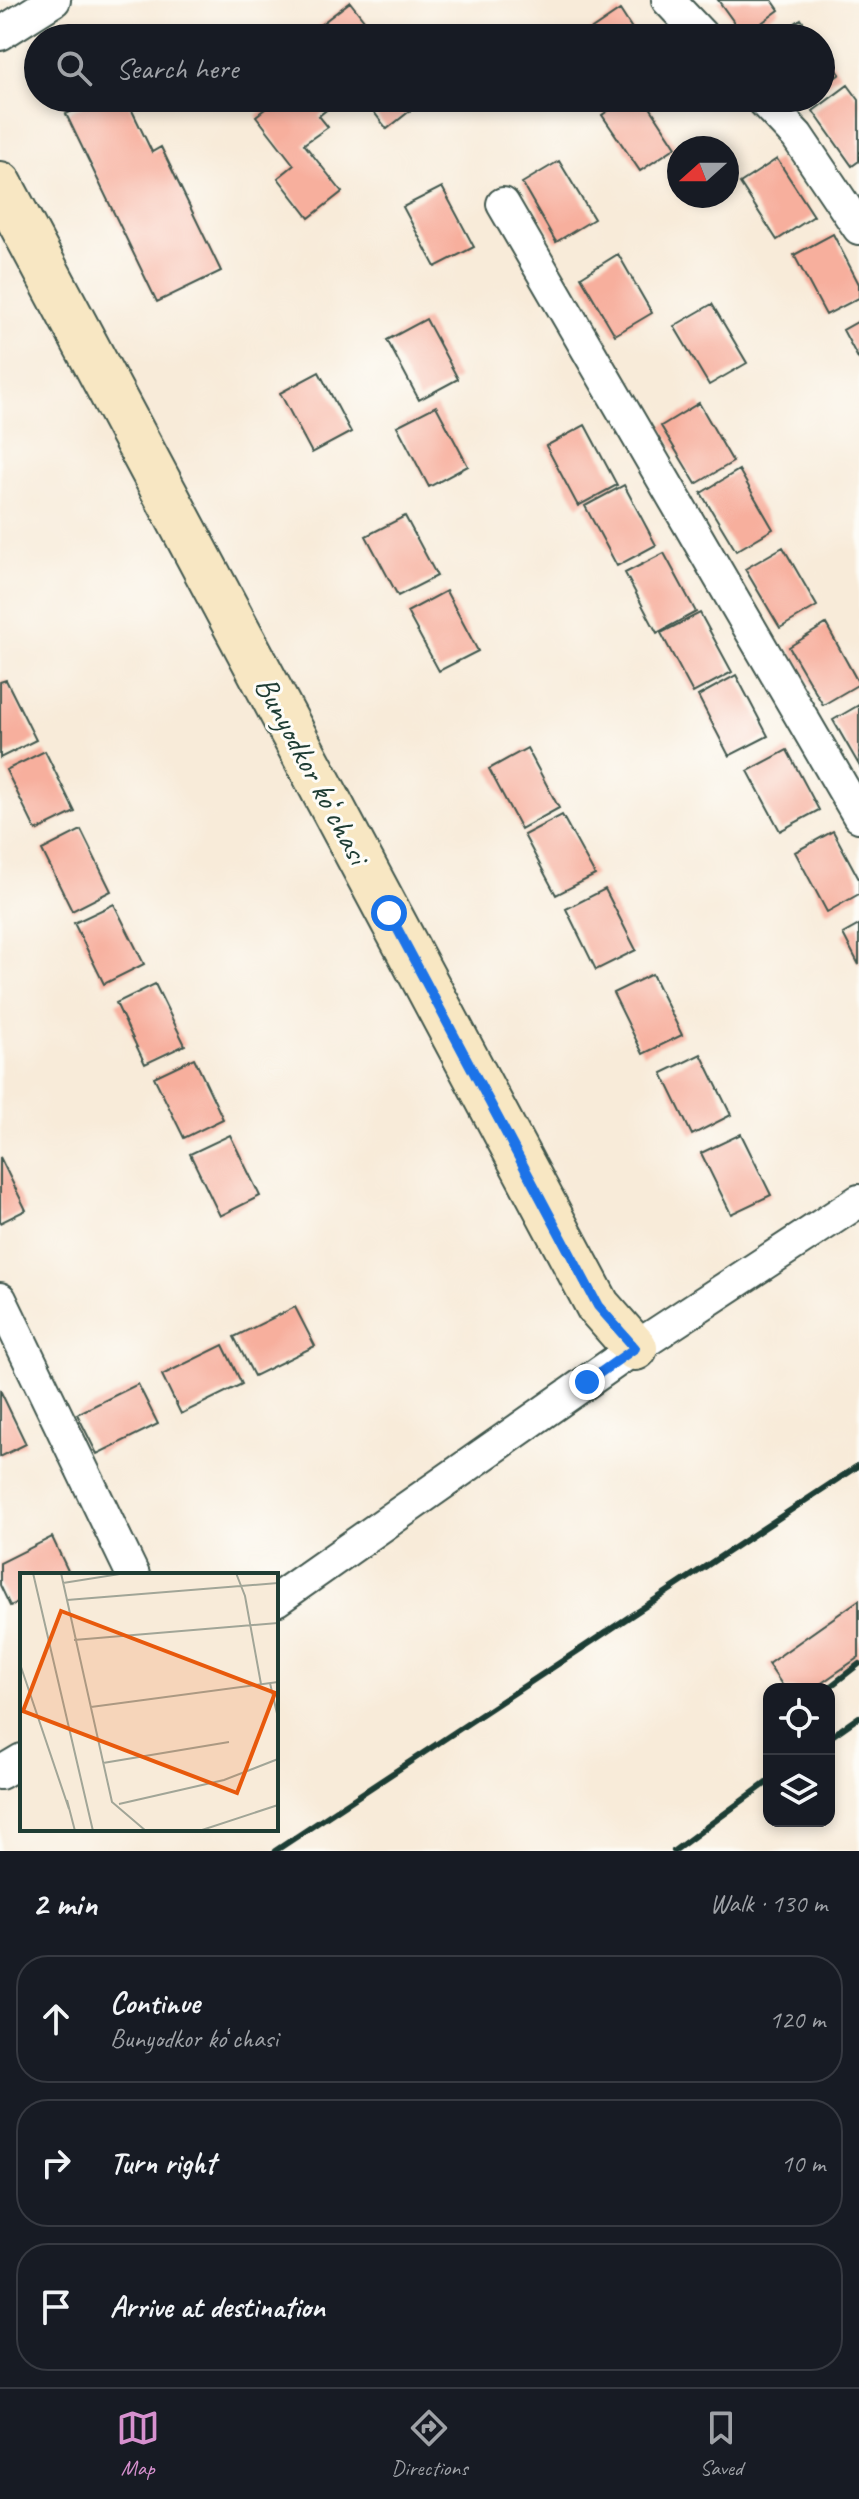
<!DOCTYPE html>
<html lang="en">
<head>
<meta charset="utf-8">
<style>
	:root { --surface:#171b24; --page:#242831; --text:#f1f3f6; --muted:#9ea1a6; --line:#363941; --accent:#d690ce }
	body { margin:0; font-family:Caveat,sans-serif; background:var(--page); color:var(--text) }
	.controls { position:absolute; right:24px; bottom:24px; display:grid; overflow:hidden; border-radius:16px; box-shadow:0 4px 12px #0003 }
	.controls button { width:72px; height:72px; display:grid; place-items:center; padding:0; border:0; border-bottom:2px solid var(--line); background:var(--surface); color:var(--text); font:40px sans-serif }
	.compass { position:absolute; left:667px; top:136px; width:72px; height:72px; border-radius:50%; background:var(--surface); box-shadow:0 4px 12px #0003; rotate:249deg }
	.stop { position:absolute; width:24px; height:24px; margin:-18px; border:6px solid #1a73e8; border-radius:50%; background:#fff }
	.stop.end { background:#1a73e8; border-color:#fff; box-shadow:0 2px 8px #0008 }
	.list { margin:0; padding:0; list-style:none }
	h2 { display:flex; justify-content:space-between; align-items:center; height:104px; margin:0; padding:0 32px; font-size:34px }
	h2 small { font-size:26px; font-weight:400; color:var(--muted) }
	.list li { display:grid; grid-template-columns:52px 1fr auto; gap:24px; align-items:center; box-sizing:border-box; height:128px; margin:0 16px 16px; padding:0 16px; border:2px solid var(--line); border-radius:32px }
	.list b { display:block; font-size:30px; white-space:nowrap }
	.list p { margin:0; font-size:26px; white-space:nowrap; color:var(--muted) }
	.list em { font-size:26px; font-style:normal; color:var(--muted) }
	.icon { flex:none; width:44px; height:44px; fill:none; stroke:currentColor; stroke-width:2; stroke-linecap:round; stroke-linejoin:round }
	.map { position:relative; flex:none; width:859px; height:1851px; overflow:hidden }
	.search { position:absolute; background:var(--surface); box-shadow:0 4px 12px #0003; left:24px; right:24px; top:24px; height:88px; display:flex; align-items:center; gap:20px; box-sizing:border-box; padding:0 28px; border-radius:44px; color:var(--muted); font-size:30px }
	.sheet { height:536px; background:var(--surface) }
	nav { display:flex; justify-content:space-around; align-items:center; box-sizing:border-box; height:112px; border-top:2px solid var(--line); background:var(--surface); font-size:22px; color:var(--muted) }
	nav a { display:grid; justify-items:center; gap:4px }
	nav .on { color:var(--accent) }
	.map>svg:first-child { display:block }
	.building { fill:#f7af9d }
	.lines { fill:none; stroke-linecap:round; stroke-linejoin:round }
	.street-casing { stroke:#40574d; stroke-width:36 }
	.secondary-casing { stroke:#40574d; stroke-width:48 }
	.street { stroke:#fff; stroke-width:32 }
	.secondary { stroke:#f8e7c3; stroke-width:44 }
	.rail { stroke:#1f3d34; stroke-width:6 }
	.route { stroke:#1a73e8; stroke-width:10 }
	.labels { text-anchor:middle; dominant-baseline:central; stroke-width:6; stroke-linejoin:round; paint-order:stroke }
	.street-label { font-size:32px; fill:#1f3d34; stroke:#fdfcf7 }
	.inset-road { fill:none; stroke:#a1a597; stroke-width:2 }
	.view { fill:#e8590c; fill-opacity:0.15; stroke:#e8590c; stroke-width:4 }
	.inset-edge { fill:none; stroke:#1f3d34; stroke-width:4 }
</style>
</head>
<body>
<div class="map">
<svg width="859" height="1851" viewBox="0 0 859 1851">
	<rect width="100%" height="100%" fill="#fdfcf7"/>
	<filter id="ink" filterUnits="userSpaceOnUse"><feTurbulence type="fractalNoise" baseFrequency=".0125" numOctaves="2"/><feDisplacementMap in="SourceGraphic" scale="16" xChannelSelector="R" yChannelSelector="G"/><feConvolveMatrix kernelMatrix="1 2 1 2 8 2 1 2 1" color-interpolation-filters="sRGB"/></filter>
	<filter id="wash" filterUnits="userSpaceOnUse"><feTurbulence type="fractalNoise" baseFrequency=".006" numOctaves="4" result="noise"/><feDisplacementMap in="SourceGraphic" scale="32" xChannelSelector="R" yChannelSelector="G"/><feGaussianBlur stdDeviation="1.8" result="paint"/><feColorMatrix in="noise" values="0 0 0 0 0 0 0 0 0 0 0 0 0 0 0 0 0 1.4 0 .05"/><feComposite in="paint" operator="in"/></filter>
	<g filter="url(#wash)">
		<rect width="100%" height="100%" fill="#f8ebd9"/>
		<g id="blocks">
			<path class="building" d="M 718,0 L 772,0 L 779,10 L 744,36 Z
				M 350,2 L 378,38 L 303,38 Z
				M 620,10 L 638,38 L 585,38 L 583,35 Z
				M 801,19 L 814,38 L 774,38 Z
				M 821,48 L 840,74 L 821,88 Z
				M 848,85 L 859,100 L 859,161 L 852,166 L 813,111 Z
				M 99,98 L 126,98 L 152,152 L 161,147 L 221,271 L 157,302 L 66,114 Z
				M 279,98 L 341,98 L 319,116 L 328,127 L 304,144 L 342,192 L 309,218 L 278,178 L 294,165 L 256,116 Z
				M 363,98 L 426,98 L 387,129 Z
				M 627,98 L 644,98 L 676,147 L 640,171 L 602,115 Z
				M 777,159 L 814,216 L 777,240 L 740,183 Z
				M 559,161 L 594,219 L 556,242 L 522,183 Z
				M 442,187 L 474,247 L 435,267 L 403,207 Z
				M 833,234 L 859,284 L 859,298 L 826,315 L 794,255 Z
				M 618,254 L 652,313 L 615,335 L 581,277 Z
				M 712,304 L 747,363 L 709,385 L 674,326 Z
				M 426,319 L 458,379 L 419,400 L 387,340 Z
				M 859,321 L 859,360 L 843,330 Z
				M 319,372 L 351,432 L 312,453 L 280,393 Z
				M 699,403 L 733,462 L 696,484 L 661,426 Z
				M 436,406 L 468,466 L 429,487 L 397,426 Z
				M 585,425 L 617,485 L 578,506 L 546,446 Z
				M 739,470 L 773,529 L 736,551 L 701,493 Z
				M 624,485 L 656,545 L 617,566 L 585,506 Z
				M 405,516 L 437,576 L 398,596 L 366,536 Z
				M 783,547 L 817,606 L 780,628 L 745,569 Z
				M 664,553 L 696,612 L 657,633 L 625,573 Z
				M 446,591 L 478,651 L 439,671 L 407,612 Z
				M 700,613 L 732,672 L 693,693 L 661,633 Z
				M 826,624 L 859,684 L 823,705 L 789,647 Z
				M 736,675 L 768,736 L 729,756 L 698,696 Z
				M 6,680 L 36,740 L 0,758 L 0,682 Z
				M 859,705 L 859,765 L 833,720 Z
				M 527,748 L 559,808 L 521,829 L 489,769 Z
				M 787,750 L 819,810 L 780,831 L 748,771 Z
				M 45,751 L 75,812 L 36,831 L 6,770 Z
				M 562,815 L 595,875 L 556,895 L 524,835 Z
				M 81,830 L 111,891 L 72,911 L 42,850 Z
				M 833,831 L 859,879 L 859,894 L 827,912 L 795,852 Z
				M 605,889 L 636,950 L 596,970 L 566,909 Z
				M 114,904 L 144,964 L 104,984 L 74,923 Z
				M 859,925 L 859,965 L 843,934 Z
				M 652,974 L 682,1035 L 643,1054 L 613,993 Z
				M 155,984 L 185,1045 L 145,1064 L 116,1003 Z
				M 701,1054 L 731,1115 L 692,1135 L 662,1073 Z
				M 194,1058 L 223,1119 L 184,1138 L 154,1077 Z
				M 741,1134 L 771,1195 L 731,1214 L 701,1153 Z
				M 230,1135 L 260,1196 L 220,1216 L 190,1154 Z
				M 0,1157 L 26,1210 L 0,1223 Z
				M 295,1307 L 315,1346 L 254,1376 L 234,1337 Z
				M 223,1345 L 242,1384 L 181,1414 L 162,1375 Z
				M 138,1384 L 158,1424 L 97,1454 L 77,1414 Z
				M 0,1390 L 26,1444 L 0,1457 Z
				M 52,1537 L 70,1575 L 22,1575 L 22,1601 L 10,1606 L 0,1585 L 0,1563 Z
				M 859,1600 L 859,1657 L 813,1689 L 785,1689 L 768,1664 Z"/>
		</g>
	</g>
	<g filter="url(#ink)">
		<use href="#blocks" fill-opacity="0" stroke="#40574d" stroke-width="2"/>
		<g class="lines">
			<defs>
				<path id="street" d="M 668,0 L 704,38
					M 0,34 L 54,0
					M 761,98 L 797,136 L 859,228
					M 503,204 L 859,816
					M 0,1299 L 133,1575
					M 276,1600 L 635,1348 L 859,1201
					M 0,1773 L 22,1760"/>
				<path id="secondary" d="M 0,184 L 598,1306 L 635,1348"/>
			</defs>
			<use href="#street" class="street-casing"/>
			<use href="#secondary" class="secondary-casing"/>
			<use href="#street" class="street"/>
			<use href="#secondary" class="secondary"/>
			<path class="rail" d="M 827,1689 L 859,1664
				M 829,1738 L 859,1717
				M 275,1851 L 859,1465
				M 674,1851 L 769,1781"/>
		</g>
	</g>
	<g class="lines" filter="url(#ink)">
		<path class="route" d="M 389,913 L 598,1306 L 635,1348 L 587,1382"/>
	</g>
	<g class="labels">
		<g class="street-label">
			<text transform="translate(312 770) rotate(62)">Bunyodkor koʻchasi</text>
		</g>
	</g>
	<g transform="translate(20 1573)">
		<rect width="258" height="258" fill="#f8ebd9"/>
		<path class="inset-road" d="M 13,0 L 73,258M 41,0 L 92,229 L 126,258M 216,0 L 225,23 L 241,111M 43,10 L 106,0M 47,27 L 258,10M 54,67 L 258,50M 0,91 L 49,236M 250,110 L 258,145M 71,134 L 258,109M 83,190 L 209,169M 47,227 L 55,258M 99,231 L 204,207 L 258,186M 179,258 L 258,232"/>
		<path class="view" d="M 41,38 L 255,120 L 217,220 L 3,138 Z"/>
		<rect width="258" height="258" class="inset-edge"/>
	</g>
</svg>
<div class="controls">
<button><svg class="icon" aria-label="locate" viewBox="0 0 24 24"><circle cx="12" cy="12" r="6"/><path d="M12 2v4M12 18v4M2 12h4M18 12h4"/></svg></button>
<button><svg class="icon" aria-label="layers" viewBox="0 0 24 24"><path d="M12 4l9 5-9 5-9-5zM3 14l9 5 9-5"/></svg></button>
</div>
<svg class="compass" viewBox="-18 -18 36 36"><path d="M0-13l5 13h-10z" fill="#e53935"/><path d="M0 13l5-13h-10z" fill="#9ea1a6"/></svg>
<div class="stop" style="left:389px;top:913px"></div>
<div class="stop end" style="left:587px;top:1382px"></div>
<div class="search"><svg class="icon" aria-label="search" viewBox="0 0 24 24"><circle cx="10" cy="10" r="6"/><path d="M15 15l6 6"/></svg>Search here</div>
</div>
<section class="sheet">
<h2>2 min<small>Walk · 130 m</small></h2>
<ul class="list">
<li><svg class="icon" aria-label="ahead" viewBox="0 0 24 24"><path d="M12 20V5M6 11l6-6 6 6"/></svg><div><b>Continue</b><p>Bunyodkor koʻchasi</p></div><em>120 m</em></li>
<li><svg class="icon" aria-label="right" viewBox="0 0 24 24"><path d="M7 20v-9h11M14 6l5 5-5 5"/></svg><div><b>Turn right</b></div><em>10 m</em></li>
<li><svg class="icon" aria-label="arrive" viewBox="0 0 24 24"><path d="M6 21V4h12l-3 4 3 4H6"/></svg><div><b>Arrive at destination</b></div></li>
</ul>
</section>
<nav>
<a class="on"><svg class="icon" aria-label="map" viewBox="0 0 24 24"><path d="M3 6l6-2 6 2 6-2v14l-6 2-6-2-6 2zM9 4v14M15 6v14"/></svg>Map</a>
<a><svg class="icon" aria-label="directions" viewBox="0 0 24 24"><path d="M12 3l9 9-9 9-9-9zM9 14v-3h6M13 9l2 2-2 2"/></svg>Directions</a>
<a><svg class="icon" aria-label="saved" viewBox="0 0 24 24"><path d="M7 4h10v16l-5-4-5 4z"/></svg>Saved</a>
</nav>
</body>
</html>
